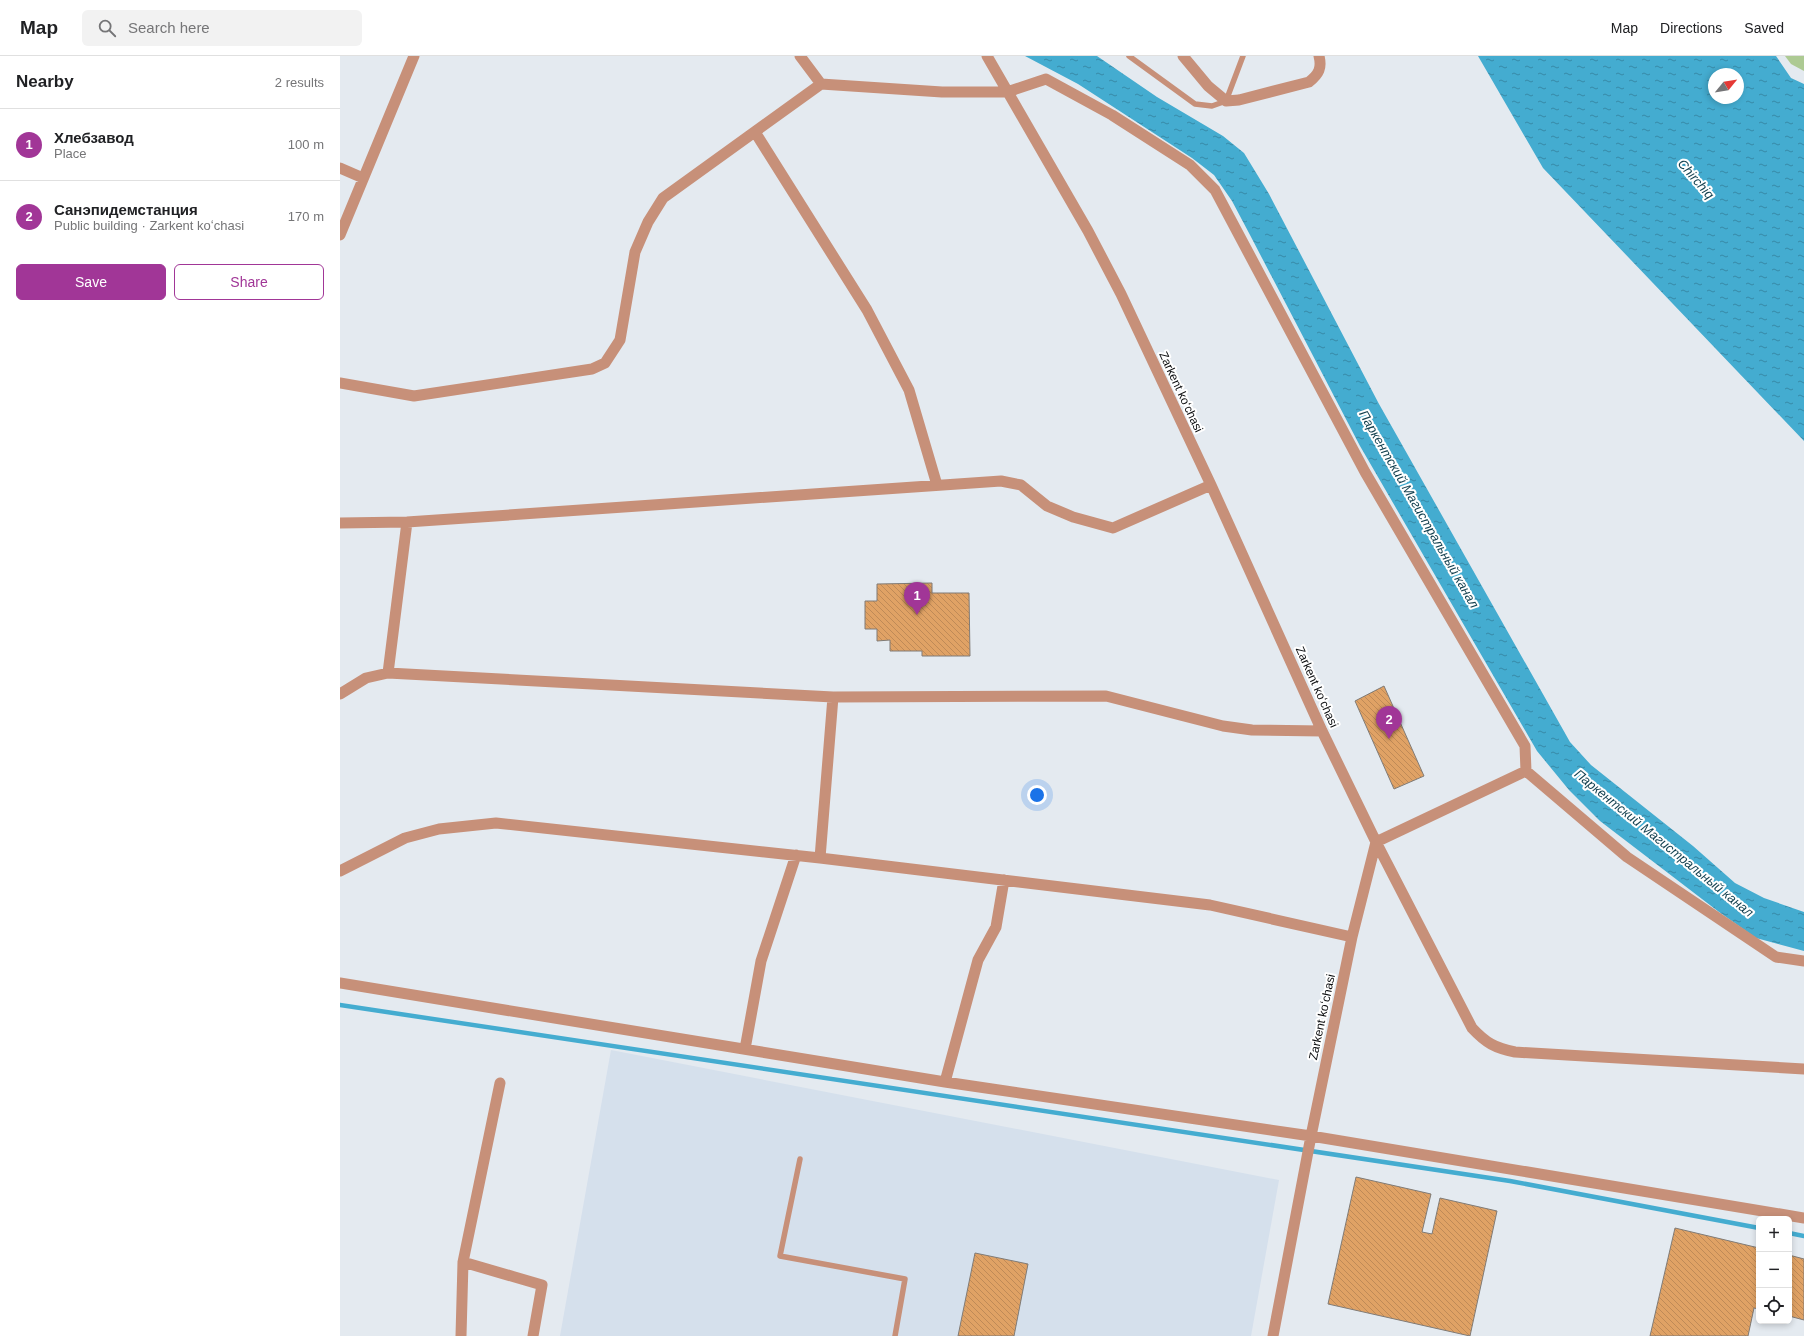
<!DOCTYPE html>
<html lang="en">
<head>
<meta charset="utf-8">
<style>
	:root { --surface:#fff; --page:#f2f2f2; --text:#202124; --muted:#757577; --line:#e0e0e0; --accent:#a13697 }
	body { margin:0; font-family:Arial,sans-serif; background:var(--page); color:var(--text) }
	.controls { position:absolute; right:12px; bottom:12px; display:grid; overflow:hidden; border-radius:6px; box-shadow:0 2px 6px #0003 }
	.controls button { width:36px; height:36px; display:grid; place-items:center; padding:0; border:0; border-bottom:1px solid var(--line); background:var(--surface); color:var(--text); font:20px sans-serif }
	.compass { position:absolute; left:1368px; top:12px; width:36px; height:36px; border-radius:50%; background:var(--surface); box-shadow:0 2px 6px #0003; rotate:60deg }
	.you { position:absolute; left:697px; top:739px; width:14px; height:14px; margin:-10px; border:3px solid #fff; border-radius:50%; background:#1a73e8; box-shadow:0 0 0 6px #1a73e833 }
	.badge { display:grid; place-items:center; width:26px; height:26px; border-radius:50%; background:var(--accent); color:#fff; font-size:13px; font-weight:700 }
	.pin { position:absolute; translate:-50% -33px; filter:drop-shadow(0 1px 2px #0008) }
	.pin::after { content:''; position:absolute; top:21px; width:14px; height:12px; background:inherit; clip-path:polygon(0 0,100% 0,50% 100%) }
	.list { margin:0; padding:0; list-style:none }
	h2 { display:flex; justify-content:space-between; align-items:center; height:52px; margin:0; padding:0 16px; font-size:17px }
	h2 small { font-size:13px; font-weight:400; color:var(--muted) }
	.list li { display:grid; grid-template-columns:26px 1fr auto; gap:12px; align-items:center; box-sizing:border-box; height:72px; padding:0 16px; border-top:1px solid var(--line) }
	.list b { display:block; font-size:15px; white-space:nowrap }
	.list p { margin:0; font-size:13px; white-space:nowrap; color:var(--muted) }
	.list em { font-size:13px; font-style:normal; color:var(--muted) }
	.actions { display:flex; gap:8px; padding:12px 16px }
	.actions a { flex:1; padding:9px 0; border:1px solid var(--accent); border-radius:6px; text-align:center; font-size:14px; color:var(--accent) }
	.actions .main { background:var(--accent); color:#fff }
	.icon { flex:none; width:22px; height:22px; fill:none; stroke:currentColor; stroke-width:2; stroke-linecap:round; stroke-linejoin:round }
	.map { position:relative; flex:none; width:1464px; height:1280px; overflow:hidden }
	header { display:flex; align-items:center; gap:24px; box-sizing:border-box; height:56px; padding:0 20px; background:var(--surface); border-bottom:1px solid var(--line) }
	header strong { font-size:19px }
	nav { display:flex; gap:22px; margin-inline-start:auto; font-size:14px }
	.search { width:280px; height:36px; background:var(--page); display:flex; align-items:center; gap:10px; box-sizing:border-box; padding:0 14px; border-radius:6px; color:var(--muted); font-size:15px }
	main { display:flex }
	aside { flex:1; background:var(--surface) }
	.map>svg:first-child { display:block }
	.built { fill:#d5e0ec }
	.green { fill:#adca93 }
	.water { fill:url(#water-ripples); fill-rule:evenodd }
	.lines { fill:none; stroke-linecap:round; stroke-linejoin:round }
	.stream { stroke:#44acd0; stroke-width:4.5 }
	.building { fill:url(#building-back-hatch); stroke:#807b76 }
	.lane { stroke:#c79079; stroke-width:5.5 }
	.street { stroke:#c79079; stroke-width:11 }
	.labels { text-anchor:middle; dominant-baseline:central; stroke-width:4; stroke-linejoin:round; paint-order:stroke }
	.street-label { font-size:12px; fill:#0c0e10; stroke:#fff }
	.water-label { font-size:13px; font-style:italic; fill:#103e4d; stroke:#fff }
</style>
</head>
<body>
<header>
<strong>Map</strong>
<div class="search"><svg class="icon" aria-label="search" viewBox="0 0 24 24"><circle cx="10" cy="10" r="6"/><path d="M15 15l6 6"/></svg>Search here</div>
<nav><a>Map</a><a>Directions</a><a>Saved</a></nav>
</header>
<main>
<aside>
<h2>Nearby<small>2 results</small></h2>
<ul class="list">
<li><span class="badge">1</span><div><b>Хлебзавод</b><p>Place</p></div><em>100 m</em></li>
<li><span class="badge">2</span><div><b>Санэпидемстанция</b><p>Public building · Zarkent koʻchasi</p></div><em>170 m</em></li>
</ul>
<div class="actions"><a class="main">Save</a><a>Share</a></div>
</aside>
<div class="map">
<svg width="1464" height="1280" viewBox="0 0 1464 1280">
	<defs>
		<pattern id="water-ripples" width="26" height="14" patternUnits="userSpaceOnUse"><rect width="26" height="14" fill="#44acd0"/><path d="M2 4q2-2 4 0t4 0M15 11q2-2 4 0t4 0" fill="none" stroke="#378aa7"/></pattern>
		<pattern id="building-back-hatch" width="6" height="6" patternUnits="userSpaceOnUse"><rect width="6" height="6" fill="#e0a265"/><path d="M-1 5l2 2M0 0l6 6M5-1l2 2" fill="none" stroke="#bf8a57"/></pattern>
	</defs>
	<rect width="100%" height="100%" fill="#e4eaf0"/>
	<path class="built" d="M 271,994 L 939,1124 L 911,1280 L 220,1280 Z"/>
	<path class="green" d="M 1445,0 L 1464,0 L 1464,15 L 1451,8 Z"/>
	<path class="water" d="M 685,0 L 757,0 L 817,41 L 883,80 L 904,97 L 929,138 L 1039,348 L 1230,686 L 1251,709 L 1353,790 L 1395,827 L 1424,842 L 1464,856 L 1464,895 L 1416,882 L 1379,856 L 1260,765 L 1229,734 L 1197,695 L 1020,390 L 910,179 L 892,145 L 874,119 L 852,102 L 738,28 Z
		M 1138,0 L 1436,0 L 1451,22 L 1464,28 L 1464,385 L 1203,112 ZM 1374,18 L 1398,18 L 1398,42 L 1374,42 Z"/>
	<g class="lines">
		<path class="stream" d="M 0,949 L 1170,1125 L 1419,1172
			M 1449,1177 L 1464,1180"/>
	</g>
	<path class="building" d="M 592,527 L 592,537 L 629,537 L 630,600 L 582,600 L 582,595 L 550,595 L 550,584 L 537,585 L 537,573 L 525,573 L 525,545 L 537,545 L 537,528 Z
		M 1044,630 L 1084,720 L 1054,733 L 1015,645 Z
		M 1016,1121 L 1091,1138 L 1082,1176 L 1092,1178 L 1100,1142 L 1157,1155 L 1130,1280 L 988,1248 Z
		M 1335,1172 L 1419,1192 L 1419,1253 L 1414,1252 L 1408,1280 L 1310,1280 Z
		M 635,1197 L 688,1208 L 674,1280 L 618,1280 Z
		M 1449,1199 L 1464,1203 L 1464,1264 L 1449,1260 Z"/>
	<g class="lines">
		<path class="lane" d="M 789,0 L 855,48 L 872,50 L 886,45 L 903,0
			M 460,1103 L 440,1200 L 565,1223 L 555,1280"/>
		<path class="street" d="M 460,0 L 481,28
			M 647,0 L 748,175 L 781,238 L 871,429 L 982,675 L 1036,786 L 1132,972 C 1146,987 1155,992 1175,996 L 1464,1013
			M 843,0 L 868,30 L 886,45 L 899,44 L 969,26 C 979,18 982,12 979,0
			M 415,76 L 527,254 L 569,334 L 597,429
			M 0,112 L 23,122
			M 0,179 L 74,0
			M 0,327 L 74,340 L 252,313 L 265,307 L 280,284 L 295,196 L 308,166 L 323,142 L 481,28 L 602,36 L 667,36 L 706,23 L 772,59 L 850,109 L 875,134 L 1025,416 L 1185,690 L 1186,715 L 1036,786
			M 0,467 L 67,466 L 661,425 L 681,429 L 707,450 L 733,461 L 773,472 L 871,429
			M 48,617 L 67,466
			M 0,638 L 26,622 L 48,617 L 493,641 L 766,640 L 883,670 L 912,674 L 982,675
			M 1186,715 L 1287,801 L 1436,901 L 1464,905
			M 480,802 L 493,641
			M 0,815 L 65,782 L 99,773 L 156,767 L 480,802 L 870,849 L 1012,881
			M 0,927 L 605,1026 L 971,1080 L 1464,1162
			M 405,993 L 421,905 L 456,799
			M 605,1026 L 638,904 L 656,871 L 664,824
			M 123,1206 L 202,1229 L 193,1280
			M 121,1280 L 123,1206 L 160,1027
			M 933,1280 L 971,1080 L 1012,881 L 1036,786"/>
	</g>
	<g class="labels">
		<g class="street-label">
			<text transform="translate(841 336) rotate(65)">Zarkent koʻchasi</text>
			<text transform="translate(977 631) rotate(66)">Zarkent koʻchasi</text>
			<text transform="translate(982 961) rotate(-78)">Zarkent koʻchasi</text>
		</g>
		<g class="water-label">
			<text transform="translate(1356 123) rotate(49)">Chirchiq</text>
			<text transform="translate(1079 453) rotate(60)">Паркентский Магистральный канал</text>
			<text transform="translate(1324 787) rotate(39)">Паркентский Магистральный канал</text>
		</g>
	</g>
</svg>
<div class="controls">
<button>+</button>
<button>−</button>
<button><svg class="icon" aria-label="locate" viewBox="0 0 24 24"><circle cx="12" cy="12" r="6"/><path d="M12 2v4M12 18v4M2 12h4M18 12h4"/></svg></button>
</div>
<svg class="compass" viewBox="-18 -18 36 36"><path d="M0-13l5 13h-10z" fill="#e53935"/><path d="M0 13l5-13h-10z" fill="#757577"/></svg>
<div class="you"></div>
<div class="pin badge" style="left:577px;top:559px">1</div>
<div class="pin badge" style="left:1049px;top:683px">2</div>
</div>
</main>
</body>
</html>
